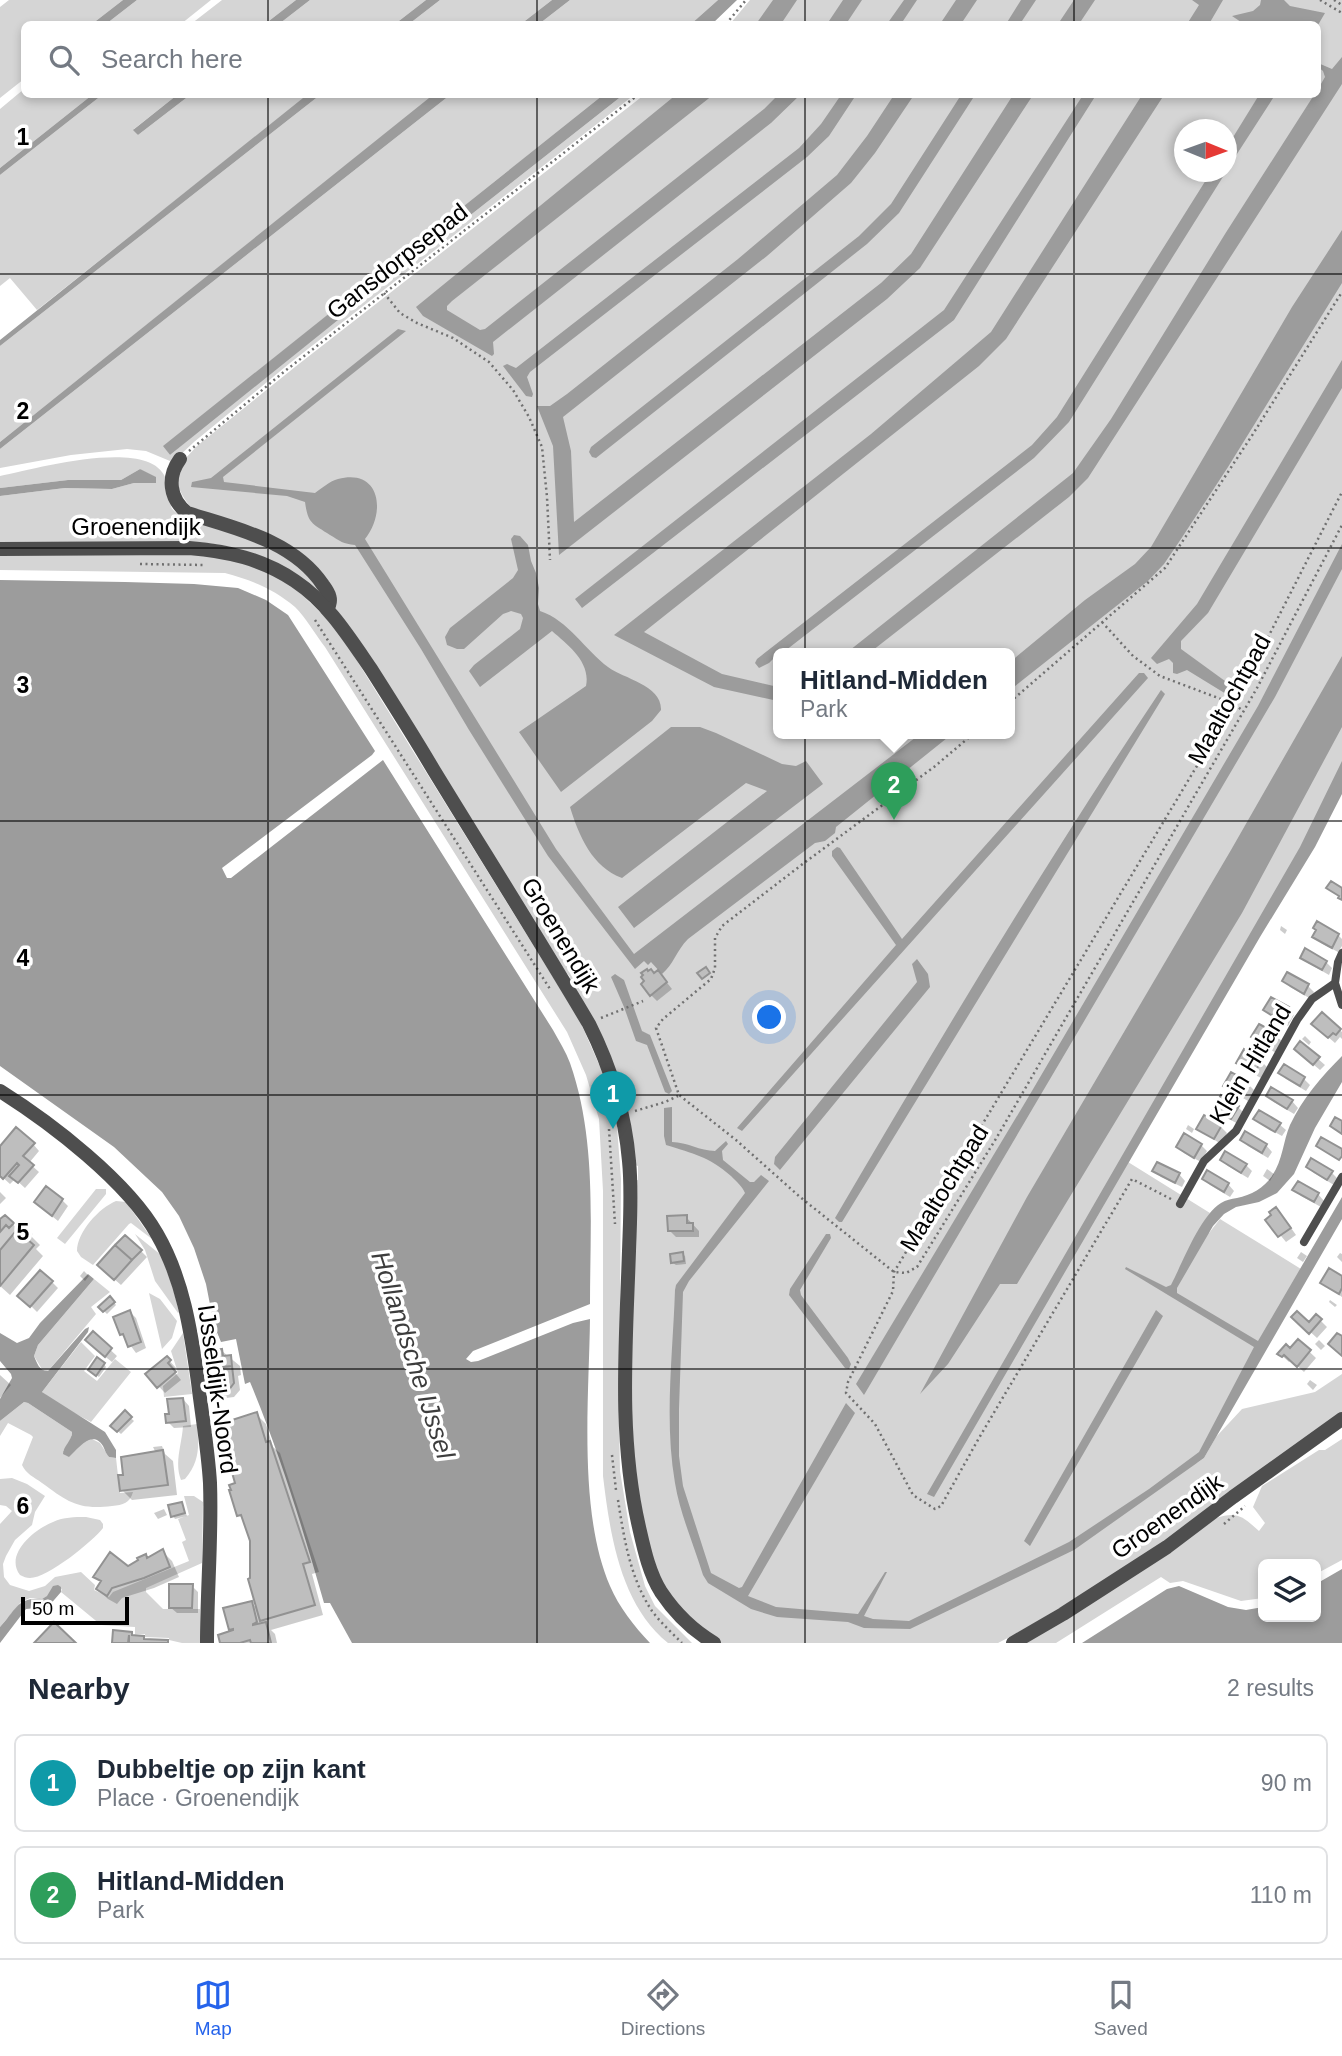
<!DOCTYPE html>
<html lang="en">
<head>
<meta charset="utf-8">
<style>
	:root { --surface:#fff; --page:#f2f2f3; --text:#1f2937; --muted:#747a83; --line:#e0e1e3; --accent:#2563eb }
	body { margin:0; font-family:Arial,sans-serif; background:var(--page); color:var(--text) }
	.controls { position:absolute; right:21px; bottom:21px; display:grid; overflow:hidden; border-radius:10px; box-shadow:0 4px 10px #0003 }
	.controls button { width:63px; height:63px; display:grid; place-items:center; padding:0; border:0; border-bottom:2px solid var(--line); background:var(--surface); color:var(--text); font:35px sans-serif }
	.compass { position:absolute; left:1174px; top:119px; width:63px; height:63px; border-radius:50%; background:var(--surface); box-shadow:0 4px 10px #0003; rotate:91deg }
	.scale { position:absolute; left:21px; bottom:18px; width:108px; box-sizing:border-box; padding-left:7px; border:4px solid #000; border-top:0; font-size:19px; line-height:24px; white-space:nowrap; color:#000; -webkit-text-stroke:5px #fff; paint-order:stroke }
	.you { position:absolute; left:770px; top:1018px; width:24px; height:24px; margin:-18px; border:5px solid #fff; border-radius:50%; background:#1a73e8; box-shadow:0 0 0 10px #1a73e833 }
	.badge { display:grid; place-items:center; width:46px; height:46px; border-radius:50%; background:var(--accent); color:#fff; font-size:23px; font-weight:700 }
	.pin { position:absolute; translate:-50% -58px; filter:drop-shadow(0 2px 4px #0008) }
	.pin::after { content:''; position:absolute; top:37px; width:24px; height:21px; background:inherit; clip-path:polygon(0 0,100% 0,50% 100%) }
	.popup { position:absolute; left:773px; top:648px; width:242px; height:91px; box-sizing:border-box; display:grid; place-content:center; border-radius:10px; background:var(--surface); filter:drop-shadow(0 2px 5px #0005); font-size:23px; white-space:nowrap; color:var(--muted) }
	.popup b { font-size:26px; color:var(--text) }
	.popup::after { content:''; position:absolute; left:50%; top:100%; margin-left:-14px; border:14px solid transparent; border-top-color:var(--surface) }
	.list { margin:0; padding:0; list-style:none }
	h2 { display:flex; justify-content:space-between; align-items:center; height:91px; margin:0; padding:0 28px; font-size:30px }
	h2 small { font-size:23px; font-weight:400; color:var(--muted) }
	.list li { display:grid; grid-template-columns:46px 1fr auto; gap:21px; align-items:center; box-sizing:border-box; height:98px; margin:0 14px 14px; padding:0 14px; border:2px solid var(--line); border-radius:10px }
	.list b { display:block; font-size:26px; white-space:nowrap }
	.list p { margin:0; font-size:23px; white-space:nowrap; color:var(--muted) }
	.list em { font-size:23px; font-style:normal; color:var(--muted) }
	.icon { flex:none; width:38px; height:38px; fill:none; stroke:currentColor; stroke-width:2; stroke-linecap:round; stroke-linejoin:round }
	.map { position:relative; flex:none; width:1342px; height:1643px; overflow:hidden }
	.search { position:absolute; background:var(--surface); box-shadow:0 4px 10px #0003; left:21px; right:21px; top:21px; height:77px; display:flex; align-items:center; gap:18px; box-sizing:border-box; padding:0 24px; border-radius:10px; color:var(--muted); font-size:26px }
	.sheet { height:315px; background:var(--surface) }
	nav { display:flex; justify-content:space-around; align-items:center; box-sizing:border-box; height:98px; border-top:2px solid var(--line); background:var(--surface); font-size:19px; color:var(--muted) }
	nav a { display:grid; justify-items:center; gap:4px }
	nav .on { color:var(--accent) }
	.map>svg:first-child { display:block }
	.green { fill:#d5d5d5; fill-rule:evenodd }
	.water { fill:#9c9c9c }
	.shadow { fill:#0003 }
	.building { fill:#bebebe; stroke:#929292; stroke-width:2 }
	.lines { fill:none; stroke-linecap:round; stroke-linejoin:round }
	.path { stroke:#707070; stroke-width:2.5; stroke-dasharray:2 3.5; stroke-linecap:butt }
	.service { stroke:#4e4e4e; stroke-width:8 }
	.minor { stroke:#4e4e4e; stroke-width:14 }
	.tertiary { stroke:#4e4e4e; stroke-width:14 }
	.grid { fill:none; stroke:#000; stroke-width:2; stroke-opacity:0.55 }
	.labels { text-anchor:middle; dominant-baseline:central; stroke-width:7; stroke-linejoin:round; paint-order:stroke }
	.street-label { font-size:24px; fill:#000; stroke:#fff }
	.water-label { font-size:26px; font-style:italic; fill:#3d3d3d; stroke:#fff }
	.grid-label { font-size:23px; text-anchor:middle; font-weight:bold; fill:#000; stroke:#fff; stroke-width:7; stroke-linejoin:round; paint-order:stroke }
</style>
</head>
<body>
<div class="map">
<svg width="1342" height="1643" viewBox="0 0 1342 1643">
	<rect width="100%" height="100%" fill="#fff"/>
	<path class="green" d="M 9,0 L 123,0 L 92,24 L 24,24 L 24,79 L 0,98 L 0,7 Z
		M 137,0 L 211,0 L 181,24 L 106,24 Z
		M 222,0 L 296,0 L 265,24 L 191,24 Z
		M 310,0 L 426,0 L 395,24 L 279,24 Z
		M 440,0 L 552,0 L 521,24 L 409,24 Z
		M 570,0 L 718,0 L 691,24 L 539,24 Z
		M 750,0 L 1342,0 L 1342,772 L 1117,1181 L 1128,1162 L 1210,1213 L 1201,1228 L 1209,1233 L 1220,1219 L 1301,1269 L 1197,1463 L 1204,1458 L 1216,1437 L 1242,1409 L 1315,1392 L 1342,1374 L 1342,1412 C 1254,1477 1167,1543 1073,1600 C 1048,1615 1024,1630 998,1643 L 721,1643 L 701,1630 L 668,1594 L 650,1561 L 630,1436 L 633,1181 L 638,1180 L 638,1166 L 635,1165 L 569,979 L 570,977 L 561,966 L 323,594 L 259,557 L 232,547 L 201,542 L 0,543 L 0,496 L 65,488 L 112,489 L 134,483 L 155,483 L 140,469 L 121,480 L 68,480 L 0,488 L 0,476 C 34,469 148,437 165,477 C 176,504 159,511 196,520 L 196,511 C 186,504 182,495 177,484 L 184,460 L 197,446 L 295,367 L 644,95 L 1318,94 L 1318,24 L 730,24 ZM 1184,130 L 1226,130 L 1226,172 L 1184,172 ZM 778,654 L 1010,654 L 1010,734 L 778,734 Z
		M 24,89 L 24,94 L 92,95 L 0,168 L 0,109 Z
		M 102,95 L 177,95 L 134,129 L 138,135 L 190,95 L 308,95 L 37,310 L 10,278 L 0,286 L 0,175 Z
		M 320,95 L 434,95 L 0,442 L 0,346 Z
		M 450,95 L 603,95 L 164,446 L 170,455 L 294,351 L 379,287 L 623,95 L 634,95 L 290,363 L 194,442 L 176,459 L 170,461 L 146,451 L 127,449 L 71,455 L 0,468 L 0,449 Z
		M 0,550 L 201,554 L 252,564 L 294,587 L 332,624 L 351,651 L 579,1019 L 605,1078 L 616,1114 L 621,1179 L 619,1422 L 620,1471 L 630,1532 L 645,1586 L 655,1606 L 692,1643 L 668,1643 C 620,1604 610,1534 603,1476 L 603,1191 L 599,1119 L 586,1075 L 567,1032 L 325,647 C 315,634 306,618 295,607 C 274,589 251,580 225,573 L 0,570 Z
		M 96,1189 L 106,1189 L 106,1194 L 65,1244 L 57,1238 Z
		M 116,1201 L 126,1202 L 152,1239 L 131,1223 L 129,1224 L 93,1265 L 81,1257 L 77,1251 C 77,1232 99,1208 116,1201 Z
		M 135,1234 L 161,1255 L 173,1288 L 179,1312 L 178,1313 L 155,1281 L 145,1250 Z
		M 94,1279 L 110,1292 L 91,1307 L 96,1314 L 48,1371 L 43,1371 L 34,1356 L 38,1345 Z
		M 149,1293 L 160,1299 L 177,1321 L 172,1338 L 162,1349 Z
		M 183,1333 L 192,1394 L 164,1397 L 163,1386 L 178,1373 L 171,1351 Z
		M 81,1342 L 95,1356 L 84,1371 L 97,1381 L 115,1359 L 131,1372 L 91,1422 L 61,1406 L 42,1392 Z
		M 24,1402 L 28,1403 L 72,1432 L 70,1442 L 63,1451 L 92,1439 L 100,1443 L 109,1457 L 116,1458 L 120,1493 L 133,1492 C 130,1503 123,1505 112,1506 C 78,1510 68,1502 42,1483 C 34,1477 26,1474 22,1465 L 33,1437 L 31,1435 L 8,1423 L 0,1436 L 0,1421 Z
		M 197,1424 C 199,1446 200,1461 185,1479 L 181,1480 C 174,1463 182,1444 183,1426 Z
		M 1342,1439 L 1342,1560 L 1316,1574 L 1316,1564 L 1263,1564 L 1263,1598 L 1241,1601 L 1183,1581 L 1170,1583 L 1161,1577 L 1056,1643 L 1023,1643 L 1216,1518 C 1238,1511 1243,1517 1259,1531 L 1265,1523 L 1253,1507 L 1262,1486 L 1319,1450 L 1325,1450 Z
		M 12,1478 L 27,1484 L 45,1496 L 35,1512 L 32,1525 L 15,1540 L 6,1556 L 3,1564 L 4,1577 L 10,1585 L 29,1591 L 45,1586 L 55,1577 L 81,1572 L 95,1585 L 94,1590 L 109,1597 L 113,1592 L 189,1561 L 182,1542 L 186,1540 L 178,1519 L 189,1515 L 184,1496 L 194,1496 L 203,1502 L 202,1563 L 146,1588 L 146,1592 L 163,1609 L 200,1609 L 200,1643 L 182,1643 L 169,1640 L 169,1638 L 145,1637 L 145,1634 L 135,1634 L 135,1627 L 101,1625 L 61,1592 L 62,1589 L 42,1599 L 30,1598 L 21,1602 L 0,1627 L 0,1524 L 12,1511 L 6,1506 L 0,1505 L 0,1479 Z
		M 86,1517 L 100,1520 L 103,1524 L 103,1528 C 93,1541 48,1578 30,1578 C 26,1578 24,1577 20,1575 C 4,1554 35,1529 53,1522 C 64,1517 74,1517 86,1517 Z"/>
	<path class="water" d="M 123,0 L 137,0 L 106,24 L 92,24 Z
		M 296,0 L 310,0 L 279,24 L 265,24 Z
		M 426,0 L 440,0 L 409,24 L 395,24 Z
		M 552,0 L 570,0 L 539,24 L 521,24 Z
		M 718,0 L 737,0 L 712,24 L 691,24 Z
		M 773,0 L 797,0 L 781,24 L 756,24 Z
		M 843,0 L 862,0 L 846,24 L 827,24 Z
		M 904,0 L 917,0 L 901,24 L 887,24 Z
		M 956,0 L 977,0 L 961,24 L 940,24 Z
		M 1021,0 L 1036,0 L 1020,24 L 1006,24 Z
		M 1074,0 L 1095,0 L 1079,24 L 1058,24 Z
		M 1192,0 L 1223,0 L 1209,24 L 1187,24 L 1199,5 Z
		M 1261,0 L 1284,0 L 1290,6 L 1325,13 L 1318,25 L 1244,24 L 1232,16 L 1253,11 L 1260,5 Z
		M 1342,57 L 1342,84 L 1088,478 L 1069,497 L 868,654 L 845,654 L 1073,473 L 1111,419 L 1225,234 L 1314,95 L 1318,94 L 1318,89 L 1325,77 L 1323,71 L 1318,67 L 1318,63 L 1332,69 Z
		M 308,94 L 320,95 L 0,346 L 0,340 Z
		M 434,94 L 450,95 L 0,449 L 0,442 Z
		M 677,94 L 713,95 L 452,301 L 447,306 L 447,310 L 480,330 L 485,329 L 764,109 L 778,95 L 800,95 L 771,123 L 493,342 L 494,354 L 492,356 L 423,316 L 416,307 Z
		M 92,95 L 102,95 L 0,175 L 0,168 Z
		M 177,95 L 190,95 L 138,135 L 133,130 Z
		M 603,95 L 623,95 L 379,287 L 170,455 L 163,446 Z
		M 841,95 L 856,95 L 829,136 L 807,157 L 530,372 L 527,377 L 533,394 L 532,397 L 526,396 L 503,366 L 507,364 L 516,368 L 799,148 L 821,124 Z
		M 894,95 L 914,95 L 875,153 L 851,183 L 767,256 L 563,417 L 571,451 L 574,522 L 881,283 L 911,254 L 1013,95 L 1033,95 L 920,268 L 887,299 L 559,555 L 553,446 L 537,406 L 550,406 L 567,394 L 738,259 L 837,175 L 867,136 Z
		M 961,95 L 975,95 L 899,213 L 867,244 L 596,458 L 592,457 L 589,452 L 591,447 L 859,236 L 891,204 Z
		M 1083,95 L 1096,95 L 954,320 L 582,608 L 575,599 L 944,310 Z
		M 1142,95 L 1164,95 L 1006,339 L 979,366 L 644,632 L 722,674 L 778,687 L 778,701 L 714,687 L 614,635 L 871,434 L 991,332 Z
		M 1259,95 L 1275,95 L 1226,171 L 1227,147 Z
		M 1211,172 L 1226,172 L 1069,422 L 1034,458 L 781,654 L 778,654 L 769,663 L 759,668 L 755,663 L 757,659 L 1032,445 L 1057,417 Z
		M 1342,230 L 1342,283 L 1228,467 L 1181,539 L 1164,564 L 1148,581 L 1010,690 L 1010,662 L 1085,600 L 1135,564 L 1151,547 L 1292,307 Z
		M 398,329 L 406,331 L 223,477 L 224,482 L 315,493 C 322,488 330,481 338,479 C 381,468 386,513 365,539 L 556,849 L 634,954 L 920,734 L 952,734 L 836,827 L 835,833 L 825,841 L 815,843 L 688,939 C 676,951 674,964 662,974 L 651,962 L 648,965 L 644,961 L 635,969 L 548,856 L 469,730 L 421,649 L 355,545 C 343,544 340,541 330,535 C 312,523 308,524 305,502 L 287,496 L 191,487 L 192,482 L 211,478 Z
		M 1342,360 L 1342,388 L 1208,613 L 1181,641 L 1181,649 L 1236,689 L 1236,695 L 1231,697 L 1187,670 L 1177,674 L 1173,673 L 1173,663 L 1169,659 L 1157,664 L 1151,658 L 1197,604 Z
		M 140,469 L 156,477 L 156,483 L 134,483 L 112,489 L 65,488 L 0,496 L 0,488 L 68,480 L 121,480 Z
		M 514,535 L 520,536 L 528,545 L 531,561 L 536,573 L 539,588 L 538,604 L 540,611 C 568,620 585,650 608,667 C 624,679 662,685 661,710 L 652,721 L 561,792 L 519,732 L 586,686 C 591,662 568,645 552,631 L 480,687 L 469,671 L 474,665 L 520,629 L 523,618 L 521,614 L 511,611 L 503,614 L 464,649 L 457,649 L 447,645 L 445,637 L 450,628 L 513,578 L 518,570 L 511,539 Z
		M 1342,544 L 1342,569 L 1275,697 L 864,1395 L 856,1384 L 1029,1096 L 1258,706 Z
		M 0,580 L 125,582 L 194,584 L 238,588 L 266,600 L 288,615 L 375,751 L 372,755 L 222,868 L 227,878 L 231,878 L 383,760 L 553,1030 C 559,1041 566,1052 570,1063 C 597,1140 590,1224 590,1304 L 473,1351 L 466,1359 L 471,1362 L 478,1361 L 573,1323 L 590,1319 C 589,1399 578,1512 610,1586 C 619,1607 634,1626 650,1643 L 352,1643 L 330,1603 L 324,1603 C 303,1529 280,1454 250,1382 L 245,1384 L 236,1339 L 221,1342 L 214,1325 L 206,1284 L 194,1248 L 179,1216 L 162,1192 L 114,1147 L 0,1066 Z
		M 1342,656 L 1342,727 L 1242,913 L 1017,1284 L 1000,1284 L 948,1364 L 920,1394 L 1027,1197 L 1231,850 Z
		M 1139,673 L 1144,673 L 1148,678 L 742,1131 L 737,1128 L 896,945 L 832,856 L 832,851 L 837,847 L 840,848 L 902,939 Z
		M 1161,690 L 1165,694 L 842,1222 L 839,1222 L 835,1218 C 939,1040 1046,862 1161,690 Z
		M 671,727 L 700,727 L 716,733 L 782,764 L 796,766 L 806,761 L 823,784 L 634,928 L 618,907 L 767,791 L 746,783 L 622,878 C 592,867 579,836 570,807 Z
		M 1342,761 L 1342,794 L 1315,847 L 1260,937 L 934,1497 L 927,1494 L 1300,847 Z
		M 917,959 L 928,974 L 930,987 L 780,1170 L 774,1164 L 775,1157 L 917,982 L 912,964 Z
		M 615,974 L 624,980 L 642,1031 L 650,1035 L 672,1091 L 669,1094 L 665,1092 L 647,1045 L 636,1041 L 624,1007 L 611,977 Z
		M 1342,1056 L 1342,1082 L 1315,1128 L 1294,1174 L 1277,1193 L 1259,1202 L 1236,1207 L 1224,1214 L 1213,1226 L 1177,1288 L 1177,1293 L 1258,1341 L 1342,1197 L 1342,1219 L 1204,1458 L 1074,1550 L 910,1629 L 864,1628 L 848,1622 L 777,1617 L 751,1609 L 708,1583 L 703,1575 C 694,1545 680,1514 675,1483 C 664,1420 673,1353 675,1290 L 676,1285 L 745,1193 C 742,1186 737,1182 731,1176 C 708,1156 694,1154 666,1145 L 664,1136 L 664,1108 L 672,1107 L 672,1142 C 687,1142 700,1151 715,1151 L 726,1141 L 728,1144 L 722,1151 L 723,1160 L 750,1182 L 754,1182 L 761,1175 L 769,1181 L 689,1281 L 683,1292 L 679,1409 L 679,1456 L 683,1486 L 711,1573 L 739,1588 L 742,1587 L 846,1403 L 855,1413 L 748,1596 L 776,1607 L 858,1614 L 885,1572 L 887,1572 L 864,1616 L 873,1619 L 909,1621 L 1069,1542 L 1149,1489 L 1199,1452 L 1254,1347 L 1125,1269 L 1126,1267 L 1166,1287 L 1171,1285 C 1183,1262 1200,1216 1221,1203 C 1226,1200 1231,1199 1237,1198 C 1251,1195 1264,1188 1272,1176 C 1283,1160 1283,1141 1290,1125 C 1302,1099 1322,1076 1342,1056 Z
		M 826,1234 L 830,1234 L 831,1238 L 800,1290 L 801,1295 L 848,1358 L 851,1364 L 849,1369 L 845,1368 L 789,1295 L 790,1289 Z
		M 88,1274 L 94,1279 L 38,1345 L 34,1356 C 37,1363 39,1371 48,1371 L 85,1329 L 89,1327 L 88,1332 L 42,1392 L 105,1432 L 116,1450 L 116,1458 L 109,1457 C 106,1454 105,1450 103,1446 C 92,1429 78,1449 69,1457 L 63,1454 C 63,1446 72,1441 72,1432 L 28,1403 L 24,1402 L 0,1421 L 0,1399 L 12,1378 L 11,1374 L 0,1361 L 0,1333 L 17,1343 L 29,1338 L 40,1323 Z
		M 1156,1310 L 1163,1316 L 1030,1546 L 1024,1541 Z
		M 1342,1569 L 1342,1643 L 1082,1643 L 1167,1589 L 1179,1586 L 1228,1607 L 1246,1610 L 1263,1607 L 1263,1617 L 1316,1617 L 1316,1584 Z
		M 58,1585 L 61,1587 L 61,1592 L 48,1607 L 26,1609 L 0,1643 L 0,1627 C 16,1610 17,1597 42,1599 L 47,1596 L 53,1586 Z"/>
	<path class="shadow" d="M 1281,926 L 1287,930 L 1285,934 L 1280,930 Z
		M 1338,935 L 1342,939 L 1342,946 L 1338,952 L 1321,943 L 1315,937 Z
		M 1302,957 L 1326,962 L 1332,968 L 1329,975 L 1308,963 Z
		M 664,979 L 672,989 L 657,1001 L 651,995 L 646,981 Z
		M 1284,981 L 1308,986 L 1314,992 L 1311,999 L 1290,987 Z
		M 1272,999 L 1288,1009 L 1294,1015 L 1288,1026 L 1271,1016 L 1265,1010 Z
		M 1322,1014 L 1342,1032 L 1342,1039 L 1340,1037 L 1335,1043 L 1320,1030 Z
		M 1276,1036 L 1283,1042 L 1276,1053 L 1260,1043 L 1254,1037 Z
		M 1305,1036 L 1311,1042 L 1309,1045 L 1302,1039 Z
		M 1301,1044 L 1325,1065 L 1320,1070 L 1302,1055 Z
		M 1261,1061 L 1267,1067 L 1261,1078 L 1244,1069 L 1238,1062 Z
		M 1280,1073 L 1304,1079 L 1310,1085 L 1306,1091 L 1286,1079 Z
		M 1248,1084 L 1254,1090 L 1248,1101 L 1231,1091 L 1225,1085 Z
		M 1268,1096 L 1292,1101 L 1298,1108 L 1294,1114 L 1274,1102 Z
		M 1238,1107 L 1244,1113 L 1238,1124 L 1222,1115 L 1216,1109 Z
		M 1205,1117 L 1221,1127 L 1227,1133 L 1221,1144 L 1205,1134 L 1198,1128 Z
		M 1256,1118 L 1279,1124 L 1286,1130 L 1282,1136 L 1262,1125 Z
		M 1188,1125 L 1194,1129 L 1192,1133 L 1186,1129 Z
		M 1242,1140 L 1266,1145 L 1272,1152 L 1268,1158 L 1248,1146 Z
		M 33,1144 L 39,1151 L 29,1163 L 39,1172 L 25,1188 L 15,1179 L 10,1184 L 0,1175 L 0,1149 Z
		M 1201,1145 L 1207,1151 L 1201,1162 L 1184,1153 L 1178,1147 Z
		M 1222,1160 L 1246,1165 L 1252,1171 L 1248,1178 L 1228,1166 Z
		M 1308,1167 L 1332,1173 L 1338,1179 L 1334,1185 L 1314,1173 Z
		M 1267,1169 L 1274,1174 L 1270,1181 L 1263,1176 Z
		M 1154,1171 L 1179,1174 L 1185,1181 L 1182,1187 L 1161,1177 Z
		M 1204,1179 L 1228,1184 L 1234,1191 L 1230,1197 L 1210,1185 Z
		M 1295,1190 L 1318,1194 L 1324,1201 L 1321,1207 L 1301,1196 Z
		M 0,1192 L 6,1198 L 0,1204 Z
		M 62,1200 L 68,1206 L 58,1221 L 42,1208 Z
		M 1282,1215 L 1296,1235 L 1286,1242 L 1268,1220 Z
		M 5,1217 L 19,1230 L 30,1235 L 40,1245 L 36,1249 L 43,1256 L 10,1295 L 0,1286 L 0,1222 Z
		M 686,1217 L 699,1231 L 699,1237 L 676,1237 L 669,1230 Z
		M 141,1251 L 147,1257 L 121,1285 L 105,1271 Z
		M 1301,1252 L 1307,1256 L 1303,1262 L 1297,1258 Z
		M 1340,1253 L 1342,1254 L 1342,1262 L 1337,1257 Z
		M 682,1254 L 685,1256 L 686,1264 L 676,1265 L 673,1263 Z
		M 84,1271 L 89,1276 L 85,1281 L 80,1276 Z
		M 1342,1278 L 1342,1297 L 1322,1283 Z
		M 52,1282 L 58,1288 L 37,1312 L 20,1295 Z
		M 110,1298 L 116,1305 L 107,1314 L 100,1307 Z
		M 1330,1300 L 1337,1305 L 1335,1307 L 1329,1302 Z
		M 130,1312 L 136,1318 L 146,1348 L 136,1353 L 122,1334 Z
		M 1316,1316 L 1327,1327 L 1317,1338 L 1294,1317 L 1309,1324 Z
		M 212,1328 L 218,1341 L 209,1343 L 207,1341 Z
		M 93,1334 L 117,1356 L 112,1362 L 93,1347 Z
		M 1319,1340 L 1325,1346 L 1321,1350 L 1315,1344 Z
		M 1298,1341 L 1316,1358 L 1304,1372 L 1291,1360 L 1289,1362 L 1280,1354 L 1291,1350 Z
		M 222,1351 L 240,1366 L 241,1375 L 238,1376 L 240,1390 L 234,1397 L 226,1398 L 220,1392 L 219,1381 L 214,1377 Z
		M 167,1358 L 176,1368 L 173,1370 L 181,1380 L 165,1393 L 148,1375 Z
		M 104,1364 L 106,1367 L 99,1377 L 92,1372 Z
		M 0,1375 L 11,1385 L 0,1398 Z
		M 1310,1380 L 1317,1385 L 1313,1390 L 1307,1384 Z
		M 183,1399 L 189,1406 L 191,1427 L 174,1428 L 168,1422 Z
		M 125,1413 L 134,1421 L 121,1434 L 112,1426 Z
		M 256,1414 L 266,1424 L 273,1447 L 280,1453 L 319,1572 L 312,1574 L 323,1615 L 271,1630 L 275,1634 L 277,1643 L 222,1643 L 233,1632 L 230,1629 L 251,1603 L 259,1610 L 251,1540 L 245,1521 L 239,1515 L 234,1454 Z
		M 162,1446 L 165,1454 L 173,1461 L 177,1495 L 132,1500 L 122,1490 L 125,1476 L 156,1453 L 153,1447 Z
		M 182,1504 L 187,1516 L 175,1519 L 173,1516 Z
		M 164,1509 L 167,1515 L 158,1519 L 154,1513 Z
		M 162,1551 L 172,1561 L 179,1577 L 154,1588 L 122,1598 L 117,1604 L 108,1599 L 98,1589 L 102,1583 L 95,1576 L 127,1568 Z
		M 192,1586 L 198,1592 L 198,1613 L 177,1613 L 170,1607 Z"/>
	<path class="building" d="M 1331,881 L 1342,888 L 1342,900 L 1338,898 L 1339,896 L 1326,888 Z
		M 1317,921 L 1339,934 L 1332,948 L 1312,937 L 1316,930 L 1313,928 Z
		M 1305,948 L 1327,961 L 1322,970 L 1300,958 Z
		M 706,967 L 710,973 L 702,979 L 697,973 Z
		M 647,969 L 648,971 L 651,969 L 654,973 L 658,970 L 667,982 L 650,996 L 641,984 L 644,981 L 641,977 L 643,975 L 641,973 Z
		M 1287,972 L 1309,984 L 1304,994 L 1282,981 Z
		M 1271,997 L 1289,1007 L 1281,1021 L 1263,1010 Z
		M 1322,1012 L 1341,1029 L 1336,1035 L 1333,1033 L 1328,1038 L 1311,1024 Z
		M 1259,1024 L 1278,1034 L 1270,1048 L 1251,1037 Z
		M 1300,1041 L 1320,1057 L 1313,1065 L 1294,1049 Z
		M 1244,1049 L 1262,1060 L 1254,1073 L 1236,1063 Z
		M 1284,1064 L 1305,1077 L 1300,1086 L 1278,1073 Z
		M 1231,1072 L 1249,1082 L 1241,1096 L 1223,1086 Z
		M 1271,1087 L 1293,1100 L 1287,1109 L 1266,1096 Z
		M 1221,1095 L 1239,1106 L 1231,1119 L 1213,1109 Z
		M 1259,1110 L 1281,1123 L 1275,1132 L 1253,1119 Z
		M 1204,1115 L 1222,1125 L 1214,1139 L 1196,1129 Z
		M 1335,1117 L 1342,1121 L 1342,1134 L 1330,1126 Z
		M 16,1127 L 35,1143 L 23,1156 L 34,1165 L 18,1183 L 9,1176 L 19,1165 L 17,1163 L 3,1179 L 0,1176 L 0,1146 Z
		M 1245,1131 L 1267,1144 L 1262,1153 L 1240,1140 Z
		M 1184,1133 L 1202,1144 L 1194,1158 L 1176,1147 Z
		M 1321,1137 L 1342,1149 L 1342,1156 L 1339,1160 L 1316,1146 Z
		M 1225,1151 L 1247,1164 L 1241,1173 L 1220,1160 Z
		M 1311,1158 L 1333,1171 L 1327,1180 L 1306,1167 Z
		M 1157,1162 L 1180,1173 L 1175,1183 L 1152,1171 Z
		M 1207,1170 L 1229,1183 L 1224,1192 L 1202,1179 Z
		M 1298,1181 L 1319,1193 L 1314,1202 L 1292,1190 Z
		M 46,1186 L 63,1199 L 52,1216 L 34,1202 Z
		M 1276,1207 L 1291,1228 L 1278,1237 L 1265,1220 L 1271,1215 L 1269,1212 Z
		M 5,1215 L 14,1223 L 9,1228 L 6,1225 L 0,1232 L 0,1219 Z
		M 687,1215 L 687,1223 L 693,1223 L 693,1231 L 668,1231 L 667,1216 Z
		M 21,1225 L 31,1234 L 27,1239 L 34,1245 L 0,1286 L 0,1250 Z
		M 125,1235 L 142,1250 L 132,1260 L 115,1245 Z
		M 115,1245 L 132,1260 L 114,1280 L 97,1265 Z
		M 683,1252 L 684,1261 L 671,1263 L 670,1254 Z
		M 1329,1268 L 1342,1276 L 1342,1288 L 1339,1294 L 1320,1283 Z
		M 40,1270 L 53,1281 L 30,1307 L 17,1296 Z
		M 110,1296 L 115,1302 L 103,1312 L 98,1307 Z
		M 130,1310 L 141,1342 L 128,1347 L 123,1334 L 120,1335 L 113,1317 Z
		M 1297,1311 L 1309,1322 L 1316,1314 L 1322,1319 L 1309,1334 L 1291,1317 Z
		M 213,1326 L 217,1338 L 205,1342 L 201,1329 Z
		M 93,1331 L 112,1348 L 105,1357 L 85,1340 Z
		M 1337,1333 L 1342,1336 L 1342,1356 L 1328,1344 Z
		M 1298,1339 L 1311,1350 L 1297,1367 L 1284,1355 L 1282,1357 L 1277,1354 L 1286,1344 L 1290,1348 Z
		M 222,1349 L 223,1356 L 231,1355 L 232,1366 L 223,1367 L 224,1376 L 212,1377 L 209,1351 Z
		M 167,1356 L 171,1360 L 168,1363 L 176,1372 L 157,1388 L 145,1374 Z
		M 97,1357 L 105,1363 L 96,1376 L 88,1370 Z
		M 232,1366 L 234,1383 L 228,1391 L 219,1392 L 216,1377 L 224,1376 L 223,1367 Z
		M 183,1398 L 186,1421 L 166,1423 L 165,1414 L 169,1414 L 167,1399 Z
		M 125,1410 L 132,1417 L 117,1432 L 110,1426 Z
		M 257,1412 L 266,1442 L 270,1441 L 310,1562 L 303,1564 L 315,1605 L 260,1621 L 248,1579 L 250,1578 L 250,1541 L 241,1515 L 237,1516 L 229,1490 L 231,1490 L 229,1485 L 235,1483 L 227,1455 L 232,1453 L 223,1423 Z
		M 163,1450 L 168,1485 L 120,1491 L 118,1475 L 123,1475 L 121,1457 Z
		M 182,1502 L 185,1513 L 171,1517 L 168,1505 Z
		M 163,1549 L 170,1567 L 144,1578 L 112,1588 L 107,1596 L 96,1589 L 101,1581 L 93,1577 L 110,1552 L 128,1566 L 138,1560 L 137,1558 L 146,1554 L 147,1558 Z
		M 169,1584 L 193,1584 L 192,1608 L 169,1608 Z
		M 252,1601 L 257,1622 L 253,1624 L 253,1625 L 266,1622 L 271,1643 L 251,1643 L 250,1640 L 240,1643 L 220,1643 L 218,1635 L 233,1630 L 233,1629 L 229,1630 L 223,1608 Z
		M 54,1622 L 76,1643 L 34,1643 Z
		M 113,1630 L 132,1632 L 132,1635 L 144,1636 L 144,1639 L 168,1640 L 168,1643 L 129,1643 L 129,1635 L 128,1643 L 112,1643 Z"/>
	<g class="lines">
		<path class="path" d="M 1320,0 L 1342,13
			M 1334,0 L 1342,5
			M 726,24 L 746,0
			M 384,293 L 400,313 L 417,323 L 453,338 L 489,362 L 513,390 L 529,417 L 542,447 L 547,497 L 550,560
			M 189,451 L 285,371 L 639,94
			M 140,564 L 203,565
			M 315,620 L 550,989
			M 1102,622 L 1133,656 L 1160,676 L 1234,704 L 1243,711
			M 1010,702 L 1165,568 L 1253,434 L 1342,292
			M 973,734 L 934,767 L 804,863 L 722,926 L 715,938 L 715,968 L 711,979 L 663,1019 L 656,1028 L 679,1095 L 736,1140 L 800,1197 L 894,1272 L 906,1273 L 917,1267 L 997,1137 L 1257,688 L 1342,525
			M 601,1018 L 643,1001
			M 635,1111 L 665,1102 L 678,1096
			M 609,1129 L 615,1224
			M 1171,1199 L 1132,1179 L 979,1438 L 941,1506 L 935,1509 L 913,1495 L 875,1424 L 846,1393 L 848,1382 L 893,1291 L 894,1272 L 1234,704 L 1342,492
			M 612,1455 L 616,1490
			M 618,1500 C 624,1538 630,1578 652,1611 C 660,1622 672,1633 682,1643
			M 1224,1524 L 1245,1506"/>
		<path class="service" d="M 1335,983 L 1338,962 L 1342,953
			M 1180,1204 L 1204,1161 L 1236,1131 L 1297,1020 L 1312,999 L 1335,983 L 1342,1005
			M 1304,1242 L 1342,1177"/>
		<path class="minor" d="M 180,459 C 167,477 169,498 187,513 C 234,528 293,540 323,585 C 329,593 333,600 327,609"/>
		<path class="tertiary" d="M 0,549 L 189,548 C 227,551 263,559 295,581 C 328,603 349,637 371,669 C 392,702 413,735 433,769 C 485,854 538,938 589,1024 C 610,1066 625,1113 629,1161 C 632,1190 630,1221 629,1251 C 626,1344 618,1436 639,1527 C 644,1549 649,1573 661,1592 C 675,1613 692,1630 714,1643
			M 0,1091 C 51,1123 128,1182 157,1234 C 183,1279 191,1331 198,1382 C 202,1416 208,1449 210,1483 C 212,1536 207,1590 207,1643
			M 1013,1643 L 1063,1614 L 1167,1547 L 1233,1497 L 1342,1419"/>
	</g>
	<path class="grid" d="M 268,0 L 268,24M 537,0 L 537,24M 805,0 L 805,24M 1074,0 L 1074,24M 268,94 L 268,1643M 537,94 L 537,1643M 805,94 L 805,1643M 1074,94 L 1074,1643M 0,274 L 1342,274M 0,548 L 1342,548M 0,821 L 1342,821M 0,1095 L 1342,1095M 0,1369 L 1342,1369"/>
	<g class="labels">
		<g class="street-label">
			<text transform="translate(397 261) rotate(-38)">Gansdorpsepad</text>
			<text x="136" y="526">Groenendijk</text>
			<text transform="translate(1229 699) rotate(-61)">Maaltochtpad</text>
			<text transform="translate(561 935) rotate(59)">Groenendijk</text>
			<text transform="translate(1250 1064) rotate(-59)">Klein Hitland</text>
			<text transform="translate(944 1188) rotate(-58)">Maaltochtpad</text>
			<text transform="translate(218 1389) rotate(82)">IJsseldijk-Noord</text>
			<text transform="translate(1167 1516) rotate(-35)">Groenendijk</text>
		</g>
		<g class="water-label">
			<text transform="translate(413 1355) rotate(72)">Hollandsche IJssel</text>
		</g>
	</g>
	<g class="grid-label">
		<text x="23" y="145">1</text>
		<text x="23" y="419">2</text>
		<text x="23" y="693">3</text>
		<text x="23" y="966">4</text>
		<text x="23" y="1240">5</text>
		<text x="23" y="1514">6</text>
	</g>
</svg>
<div class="controls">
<button><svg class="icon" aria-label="layers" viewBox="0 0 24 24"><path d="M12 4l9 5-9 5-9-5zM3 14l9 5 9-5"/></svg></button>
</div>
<svg class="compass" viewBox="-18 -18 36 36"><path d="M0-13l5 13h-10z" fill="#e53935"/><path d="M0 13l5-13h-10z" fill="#747a83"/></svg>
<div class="scale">50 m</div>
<div class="you"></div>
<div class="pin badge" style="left:613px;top:1129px;background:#0f9aa8">1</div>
<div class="pin badge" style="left:894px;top:820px;background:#2e9e5b">2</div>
<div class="popup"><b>Hitland-Midden</b>Park</div>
<div class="search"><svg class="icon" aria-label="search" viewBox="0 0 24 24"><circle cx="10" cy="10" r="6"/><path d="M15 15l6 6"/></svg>Search here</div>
</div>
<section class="sheet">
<h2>Nearby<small>2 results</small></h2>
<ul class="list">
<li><span class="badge" style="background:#0f9aa8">1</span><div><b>Dubbeltje op zijn kant</b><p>Place · Groenendijk</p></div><em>90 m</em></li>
<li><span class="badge" style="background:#2e9e5b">2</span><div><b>Hitland-Midden</b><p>Park</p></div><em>110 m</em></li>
</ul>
</section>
<nav>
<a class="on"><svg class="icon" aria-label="map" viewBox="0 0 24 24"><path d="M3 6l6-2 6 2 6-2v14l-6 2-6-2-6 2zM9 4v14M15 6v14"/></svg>Map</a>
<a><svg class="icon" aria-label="directions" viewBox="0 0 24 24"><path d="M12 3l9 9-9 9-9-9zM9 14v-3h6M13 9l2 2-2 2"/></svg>Directions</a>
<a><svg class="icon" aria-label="saved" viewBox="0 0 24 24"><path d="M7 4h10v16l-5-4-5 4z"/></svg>Saved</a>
</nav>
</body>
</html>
